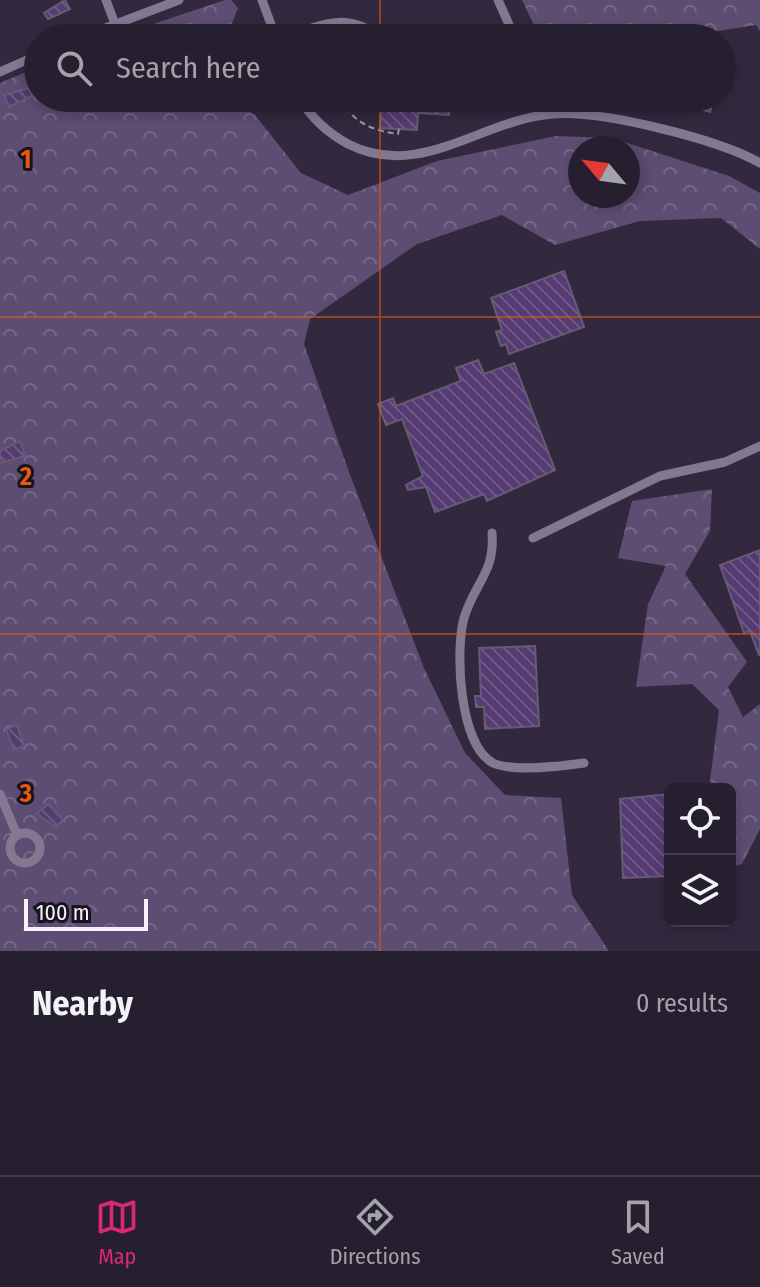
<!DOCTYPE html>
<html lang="en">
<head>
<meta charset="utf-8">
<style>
	:root { --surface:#261f2f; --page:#322c3b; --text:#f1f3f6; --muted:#a4a2aa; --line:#423d4b; --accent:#db2777 }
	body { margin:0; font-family:"Fira Sans Condensed",sans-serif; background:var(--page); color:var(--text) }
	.controls { position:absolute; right:24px; bottom:24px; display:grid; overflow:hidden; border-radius:12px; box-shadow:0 4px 12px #0003 }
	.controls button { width:72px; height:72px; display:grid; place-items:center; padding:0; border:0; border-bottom:2px solid var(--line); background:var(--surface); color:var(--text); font:40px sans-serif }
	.compass { position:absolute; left:568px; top:136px; width:72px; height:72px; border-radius:50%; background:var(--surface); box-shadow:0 4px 12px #0003; rotate:299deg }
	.scale { position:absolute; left:24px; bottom:20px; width:124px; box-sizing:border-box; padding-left:8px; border:4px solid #f6f1fd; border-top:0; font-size:22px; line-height:28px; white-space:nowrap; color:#f6f1fd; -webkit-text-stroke:6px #18141e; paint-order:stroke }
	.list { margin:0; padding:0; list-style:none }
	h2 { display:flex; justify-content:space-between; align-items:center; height:104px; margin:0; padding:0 32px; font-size:34px }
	h2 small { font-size:26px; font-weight:400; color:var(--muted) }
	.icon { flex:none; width:44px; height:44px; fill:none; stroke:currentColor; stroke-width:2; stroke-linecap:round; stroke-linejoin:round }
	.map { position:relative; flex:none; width:760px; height:951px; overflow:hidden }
	.search { position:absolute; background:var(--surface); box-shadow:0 4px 12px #0003; left:24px; right:24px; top:24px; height:88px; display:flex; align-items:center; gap:20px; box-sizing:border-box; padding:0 28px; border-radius:44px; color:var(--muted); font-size:30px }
	.sheet { height:224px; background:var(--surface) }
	nav { display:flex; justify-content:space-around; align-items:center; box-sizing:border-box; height:112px; border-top:2px solid var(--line); background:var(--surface); font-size:22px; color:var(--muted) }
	nav a { display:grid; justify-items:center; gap:4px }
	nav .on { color:var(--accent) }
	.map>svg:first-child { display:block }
	.forest { fill:url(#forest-crowns); fill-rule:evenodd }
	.building { fill:url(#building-back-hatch); stroke:#665b74; stroke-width:2 }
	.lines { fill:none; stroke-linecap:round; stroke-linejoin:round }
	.path { stroke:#9c95a5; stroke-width:2; stroke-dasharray:6 4; stroke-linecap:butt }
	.minor { stroke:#837892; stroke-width:9 }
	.grid { fill:none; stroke:#e8590c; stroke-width:2; stroke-opacity:0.55 }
	.grid-label { font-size:26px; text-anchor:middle; font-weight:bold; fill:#e8590c; stroke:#18141e; stroke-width:6; stroke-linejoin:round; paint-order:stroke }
</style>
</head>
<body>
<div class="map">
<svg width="760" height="951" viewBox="0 0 760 951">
	<defs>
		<pattern id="forest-crowns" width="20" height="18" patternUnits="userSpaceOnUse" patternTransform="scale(2)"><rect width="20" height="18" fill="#5d4d72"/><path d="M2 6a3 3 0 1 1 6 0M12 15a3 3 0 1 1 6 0" fill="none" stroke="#756787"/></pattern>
		<pattern id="building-back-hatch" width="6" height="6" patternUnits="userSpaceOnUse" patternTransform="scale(2)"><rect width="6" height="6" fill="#543b71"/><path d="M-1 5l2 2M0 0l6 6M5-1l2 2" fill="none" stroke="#6d5886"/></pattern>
	</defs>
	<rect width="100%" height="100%" fill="#33293f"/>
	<path class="forest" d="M 225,0 L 231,0 L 238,8 L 226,38 L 111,38 Z
		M 522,0 L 760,0 L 760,31 L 756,25 L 673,38 L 540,38 Z
		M 38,67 L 38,98 L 225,98 L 255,115 L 301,173 L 348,195 L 437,161 L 556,136 L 612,138 L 729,176 L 760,193 L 760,249 L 721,218 L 640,221 L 555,245 L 502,215 L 417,244 L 310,319 L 304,344 L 349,472 L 424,668 L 465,753 L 505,795 L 561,798 L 572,895 L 609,951 L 0,951 L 0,83 ZM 580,148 L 628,148 L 628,196 L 580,196 Z
		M 712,489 L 710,531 L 685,574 L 747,662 L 728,687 L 743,717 L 760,704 L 760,829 L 742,864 L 730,867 L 730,789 L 709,789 L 719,710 L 692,684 L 636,687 L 648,604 L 666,566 L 618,558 L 632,501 Z"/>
	<path class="building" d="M 65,0 L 70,9 L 48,19 L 44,13 Z
		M 29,88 L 32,96 L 9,107 L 4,95 Z
		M 352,98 L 450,98 L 449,115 L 418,113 L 417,130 L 380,128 L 381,111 L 351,110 Z
		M 665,98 L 714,98 L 710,112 Z
		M 564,271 L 584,327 L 509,354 L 506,344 L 501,346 L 496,332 L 502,330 L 491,298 Z
		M 478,360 L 484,374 L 514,363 L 555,470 L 487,501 L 484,494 L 435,512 L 426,487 L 408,490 L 406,485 L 423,476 L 402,419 L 386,425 L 378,404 L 393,398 L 396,406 L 461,381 L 456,368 Z
		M 20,441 L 25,456 L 0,463 L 0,451 Z
		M 760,550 L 760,655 L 759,655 L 750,631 L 744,633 L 720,565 Z
		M 535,646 L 539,726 L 485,729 L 484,707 L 476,707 L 475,696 L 481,696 L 479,648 Z
		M 17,725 L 24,746 L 14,750 L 6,729 Z
		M 670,794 L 670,876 L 623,878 L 620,799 Z
		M 48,804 L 63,820 L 56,827 L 37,814 Z"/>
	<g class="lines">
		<path class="path" d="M 342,98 C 350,122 374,131 398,134 L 399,129"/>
		<path class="minor" d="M 106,0 L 115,24
			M 262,0 L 276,38
			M 498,0 L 515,38
			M 79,38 L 179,0
			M 285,38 C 325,23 345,12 383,38
			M 0,72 L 38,55
			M 300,98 C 311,118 328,133 348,144 C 420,181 482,119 553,114 C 601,110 718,139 760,163
			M 545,98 L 546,114
			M 492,533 C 495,573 475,582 464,618 C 455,650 459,745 493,763 C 512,772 563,766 584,763
			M 533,538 L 660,476 L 725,462 L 760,446
			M 0,794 L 17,835
			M10 848a15 15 0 1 1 30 0a15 15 0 1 1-30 0Z"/>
	</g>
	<path class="grid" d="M 380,0 L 380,38M 380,98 L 380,951M 0,317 L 760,317M 0,634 L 760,634"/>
	<g class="grid-label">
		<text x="26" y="168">1</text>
		<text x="26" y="485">2</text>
		<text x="26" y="802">3</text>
	</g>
</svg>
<div class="controls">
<button><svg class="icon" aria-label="locate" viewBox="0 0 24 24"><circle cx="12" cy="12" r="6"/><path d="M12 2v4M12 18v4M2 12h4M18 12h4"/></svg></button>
<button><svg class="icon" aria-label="layers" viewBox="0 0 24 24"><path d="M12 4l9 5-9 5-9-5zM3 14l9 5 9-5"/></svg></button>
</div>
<svg class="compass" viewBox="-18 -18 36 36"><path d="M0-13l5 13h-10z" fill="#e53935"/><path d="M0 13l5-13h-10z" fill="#a4a2aa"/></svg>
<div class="scale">100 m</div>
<div class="search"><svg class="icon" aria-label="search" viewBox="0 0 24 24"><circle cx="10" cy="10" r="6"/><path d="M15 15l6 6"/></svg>Search here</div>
</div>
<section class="sheet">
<h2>Nearby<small>0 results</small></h2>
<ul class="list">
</ul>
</section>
<nav>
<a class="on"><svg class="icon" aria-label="map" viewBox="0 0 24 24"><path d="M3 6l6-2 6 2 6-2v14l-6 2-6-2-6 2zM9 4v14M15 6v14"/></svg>Map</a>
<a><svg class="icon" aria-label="directions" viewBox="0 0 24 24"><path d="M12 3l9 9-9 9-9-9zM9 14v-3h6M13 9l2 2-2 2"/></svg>Directions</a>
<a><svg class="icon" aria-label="saved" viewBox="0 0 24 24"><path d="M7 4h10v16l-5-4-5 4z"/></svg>Saved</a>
</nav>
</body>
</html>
